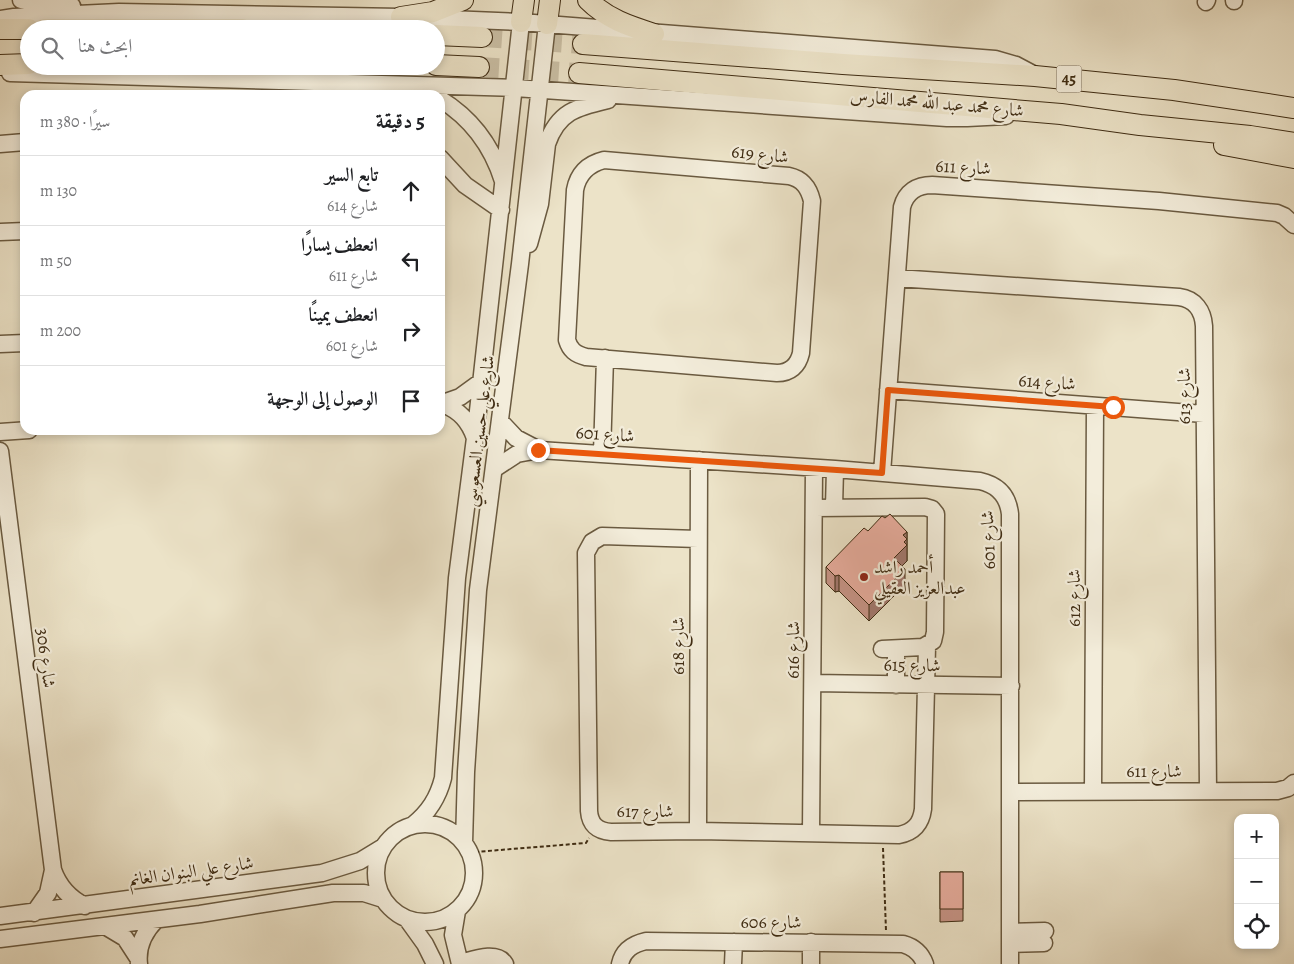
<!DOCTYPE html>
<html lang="ar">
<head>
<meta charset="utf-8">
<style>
	:root { --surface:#fff; --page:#f2f2f2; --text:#202124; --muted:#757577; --line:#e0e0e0 }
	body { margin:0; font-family:Alegreya,Amiri,serif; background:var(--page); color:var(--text); direction:rtl }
	.controls { position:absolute; right:15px; bottom:15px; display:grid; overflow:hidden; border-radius:10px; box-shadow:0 2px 8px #0003 }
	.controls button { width:45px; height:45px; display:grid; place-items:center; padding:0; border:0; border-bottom:1px solid var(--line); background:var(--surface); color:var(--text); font:25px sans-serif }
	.stop { position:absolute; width:15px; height:15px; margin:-11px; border:4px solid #ea580c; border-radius:50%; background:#fff }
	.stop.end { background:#ea580c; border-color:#fff; box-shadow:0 1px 5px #0008 }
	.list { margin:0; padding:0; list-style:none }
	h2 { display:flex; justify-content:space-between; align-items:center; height:65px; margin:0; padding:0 20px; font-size:21px }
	h2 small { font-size:16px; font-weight:400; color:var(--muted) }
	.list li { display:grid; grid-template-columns:32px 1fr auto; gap:15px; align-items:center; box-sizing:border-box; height:70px; padding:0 20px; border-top:1px solid var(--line) }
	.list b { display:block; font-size:19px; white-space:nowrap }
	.list p { margin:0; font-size:16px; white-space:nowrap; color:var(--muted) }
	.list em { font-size:16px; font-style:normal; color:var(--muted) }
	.icon { flex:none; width:28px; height:28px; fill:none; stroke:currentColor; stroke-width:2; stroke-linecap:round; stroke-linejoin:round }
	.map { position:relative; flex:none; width:1294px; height:964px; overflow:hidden; direction:ltr }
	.search { position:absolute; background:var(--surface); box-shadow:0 2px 8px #0003; left:20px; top:20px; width:425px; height:55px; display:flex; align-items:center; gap:12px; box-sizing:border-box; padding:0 18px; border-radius:28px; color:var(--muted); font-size:19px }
	.panel { position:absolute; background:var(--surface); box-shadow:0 2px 8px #0003; left:20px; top:90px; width:425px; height:345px; border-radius:15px; direction:rtl }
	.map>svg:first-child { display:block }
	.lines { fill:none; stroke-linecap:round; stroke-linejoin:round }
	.major-tunnel { stroke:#c9bea4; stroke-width:20; stroke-dasharray:20 10; stroke-linecap:butt }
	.minor-casing { stroke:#6a5a40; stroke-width:19 }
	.major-casing { stroke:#3f2c13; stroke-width:22 }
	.path { stroke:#3f2c13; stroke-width:2; stroke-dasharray:4 2.5; stroke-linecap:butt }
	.minor { stroke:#f3eddb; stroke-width:16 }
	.major { stroke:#ece3c8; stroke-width:20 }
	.wall { fill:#c79487; stroke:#3f2c13 }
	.shaded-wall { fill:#a2786e; stroke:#3f2c13 }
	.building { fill:#e7ac9d; stroke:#3f2c13 }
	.route { stroke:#ea580c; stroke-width:6 }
	.poi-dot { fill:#8f2418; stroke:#f3eddb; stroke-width:2 }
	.labels { text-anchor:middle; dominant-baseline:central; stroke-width:4.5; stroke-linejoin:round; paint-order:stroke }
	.shield { fill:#f3eddb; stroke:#75664f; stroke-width:1 }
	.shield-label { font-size:16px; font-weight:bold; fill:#3f2c13 }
	.street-label { font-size:18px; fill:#3f2c13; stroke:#f3eddb }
	.poi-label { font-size:18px; fill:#3f2c13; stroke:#f3eddb; text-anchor:start }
</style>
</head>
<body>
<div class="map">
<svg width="1294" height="964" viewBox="0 0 1294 964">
	<rect width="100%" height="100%" fill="#ece3c8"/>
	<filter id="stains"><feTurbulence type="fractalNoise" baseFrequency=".004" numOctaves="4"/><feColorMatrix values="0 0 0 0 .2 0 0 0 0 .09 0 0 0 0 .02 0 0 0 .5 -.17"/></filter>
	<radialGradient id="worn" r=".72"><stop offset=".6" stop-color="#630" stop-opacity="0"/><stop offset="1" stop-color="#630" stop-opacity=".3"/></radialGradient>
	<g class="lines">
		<path class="major-tunnel" d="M 482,37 L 583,44
			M 479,67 L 579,73"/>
		<defs>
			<path id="minor" d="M 21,0 L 72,6
				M 1234,1 L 1234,0
				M 1206,2 L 1207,0
				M 0,19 L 14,17 L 119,12 L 401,17 L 521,22 L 995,59 L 1016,65 L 1033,74
				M 10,73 L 515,88 L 947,118 L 967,118 L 1006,116
				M 440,99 C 471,118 492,146 503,181
				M 0,144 L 25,142
				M 440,158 L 465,185 L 501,210
				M 604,160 L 789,176 C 803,179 809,188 812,201 L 801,353 C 798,366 790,373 777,373 L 586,357 C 575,354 570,350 567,340 L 575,190 C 578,174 588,164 604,160 Z
				M 0,232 L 25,231
				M 529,244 L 540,204 L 547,144 C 558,111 578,107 608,100
				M 897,278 L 1179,297 C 1195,299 1203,311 1204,326 L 1208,791
				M 0,344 L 25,343
				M 888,390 L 1204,414
				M 440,404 L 460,397 L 482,381
				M 443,404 C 460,411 469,421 475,438
				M 500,421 L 516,438 L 539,450
				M 0,432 L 29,430
				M 0,451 L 53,870 L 48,893 L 34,913
				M 602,453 L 605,358
				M 494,469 L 517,454 L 539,450 L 835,469 L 980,481 C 998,485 1008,496 1010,514 L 1010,964
				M 882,473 L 902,207 C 906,192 917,185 932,185 L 1159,201 L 1277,213 L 1284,216 L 1294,225
				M 834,507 L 835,469
				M 814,508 L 925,507 L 932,509 L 936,514 L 935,632 L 933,641 L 923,647 L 882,649
				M 698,539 L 602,536 L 592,542 L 586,553 L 589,811 C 590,824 597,831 611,832 L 698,831 L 899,835 C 914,832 921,824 923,809 L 927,646
				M 896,649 L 896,685
				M 813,683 L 1011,686
				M 1093,791 L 1095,406
				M 1011,792 L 1277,791 L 1288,788 L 1294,783
				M376 873a49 49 0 1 1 98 0a49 49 0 1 1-98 0Z
				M 413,825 C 429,812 438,798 443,778 L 457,578 L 475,438 L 521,22
				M 698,831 L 699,460
				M 811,832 L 814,468
				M 464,843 L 466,772 L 478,590 L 520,264 L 547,24
				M 53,870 C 59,887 69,898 85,906
				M 457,911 L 453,935 L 460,964
				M 0,916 L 322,873 L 360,861 L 383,847
				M 407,919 L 425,944 L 435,964
				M 105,926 L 125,938 L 138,958
				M 1010,932 L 1045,931
				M 0,939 L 200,914 L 333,893 L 364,893 L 383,899
				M 811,942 L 811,964
				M 1010,944 L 1044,943
				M 460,963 C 472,960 497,950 505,964
				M 139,964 C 137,947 144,932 156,920
				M 620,964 C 623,950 633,944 646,941 L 903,944 C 914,947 921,953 925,964
				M 733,964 L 734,942"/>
			<path id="major" d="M 588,0 C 607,19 629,26 654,34
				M 401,17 L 433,12 L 463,0
				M 521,22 L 524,0
				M 547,24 L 550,0
				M 0,29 L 29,29
				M 44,29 L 242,29
				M 436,35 L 482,37
				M 583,44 L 843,64 L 1035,76 L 1174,90 L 1294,108
				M 0,65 L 29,64
				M 436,65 L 479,67
				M 579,73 L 1061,114 L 1140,125 L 1250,136 L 1294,143
				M 1224,145 L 1294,158"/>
		</defs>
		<use href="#minor" class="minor-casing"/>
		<use href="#major" class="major-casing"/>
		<path class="path" d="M 883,848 L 886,931
			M 475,852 L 586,843 L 589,838"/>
		<use href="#minor" class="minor"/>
		<use href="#major" class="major"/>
	</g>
	<path class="wall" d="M 885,518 L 907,532 L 907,561 L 902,566 L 905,585 L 869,621 L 839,591 L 835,592 L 826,583 L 826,567 L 868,531 Z
		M 940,872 L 963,872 L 963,921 L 940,922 Z"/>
	<path class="shaded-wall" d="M 907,532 L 907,561 L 894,574 L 894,558 L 903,535 Z
		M 905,569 L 905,585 L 869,621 L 869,605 Z
		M 839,575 L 839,591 L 835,592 L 835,576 Z"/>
	<path class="building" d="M 890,514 L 907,532 L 903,535 L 907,539 L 904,542 L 907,545 L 894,558 L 905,569 L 869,605 L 839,575 L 835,576 L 826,567 L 864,528 L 868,531 L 882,516 L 885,518 Z
		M 940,872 L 963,872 L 963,909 L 940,909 Z"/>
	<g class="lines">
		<path class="route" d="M 538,450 L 882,473 L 888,390 L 1113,407"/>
	</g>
	<circle class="poi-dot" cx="864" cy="577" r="5"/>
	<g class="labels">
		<rect class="shield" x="1056.5" y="65.5" width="25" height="27" rx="4"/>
		<g class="shield-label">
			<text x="1069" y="79">45</text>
		</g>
		<g class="street-label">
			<text transform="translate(937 103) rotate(5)">شارع محمد عبد الله محمد الفارس</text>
			<text transform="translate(760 154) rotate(6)">شارع 619</text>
			<text transform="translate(963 167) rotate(3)">شارع 611</text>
			<text transform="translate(1047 382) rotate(4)">شارع 614</text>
			<text transform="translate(1184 396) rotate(-90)">شارع 613</text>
			<text transform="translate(479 431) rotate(-83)">شارع علي حسين العسعوسي</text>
			<text transform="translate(605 434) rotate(4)">شارع 601</text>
			<text transform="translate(988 540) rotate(-92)">شارع 601</text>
			<text transform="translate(1074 598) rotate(-90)">شارع 612</text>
			<text transform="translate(678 646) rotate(-90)">شارع 618</text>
			<text transform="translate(793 650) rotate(-89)">شارع 616</text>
			<text transform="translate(46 658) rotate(83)">شارع 306</text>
			<text transform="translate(912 665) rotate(1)">شارع 615</text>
			<text x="1154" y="771">شارع 611</text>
			<text x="645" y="811">شارع 617</text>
			<text transform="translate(191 871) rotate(-8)">شارع علي البنوان الغانم</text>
			<text x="771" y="922">شارع 606</text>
		</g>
		<g class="poi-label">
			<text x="874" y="567">أحمد راشد<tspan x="874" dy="21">عبدالعزيز العقيلي</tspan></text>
		</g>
	</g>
	<rect width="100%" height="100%" filter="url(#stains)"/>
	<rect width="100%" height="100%" fill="url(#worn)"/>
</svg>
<div class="controls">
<button>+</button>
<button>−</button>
<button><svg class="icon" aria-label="locate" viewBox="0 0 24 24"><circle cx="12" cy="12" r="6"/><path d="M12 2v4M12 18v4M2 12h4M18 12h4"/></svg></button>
</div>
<div class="stop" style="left:1113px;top:407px"></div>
<div class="stop end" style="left:538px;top:450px"></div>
<div class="search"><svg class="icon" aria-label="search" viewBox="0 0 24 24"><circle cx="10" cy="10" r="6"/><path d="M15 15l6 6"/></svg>ابحث هنا</div>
<section class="panel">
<h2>5 دقيقة<small>سيرًا · 380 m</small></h2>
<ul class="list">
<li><svg class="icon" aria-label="ahead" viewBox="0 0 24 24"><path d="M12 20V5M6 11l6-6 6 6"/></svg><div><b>تابع السير</b><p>شارع 614</p></div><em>130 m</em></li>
<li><svg class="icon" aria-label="left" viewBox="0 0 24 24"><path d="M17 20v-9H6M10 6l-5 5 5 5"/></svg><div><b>انعطف يسارًا</b><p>شارع 611</p></div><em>50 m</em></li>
<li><svg class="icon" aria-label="right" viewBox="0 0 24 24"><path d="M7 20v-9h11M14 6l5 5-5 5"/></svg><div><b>انعطف يمينًا</b><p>شارع 601</p></div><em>200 m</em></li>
<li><svg class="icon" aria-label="arrive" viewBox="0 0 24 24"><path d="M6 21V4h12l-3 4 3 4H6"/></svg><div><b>الوصول إلى الوجهة</b></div></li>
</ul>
</section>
</div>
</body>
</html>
